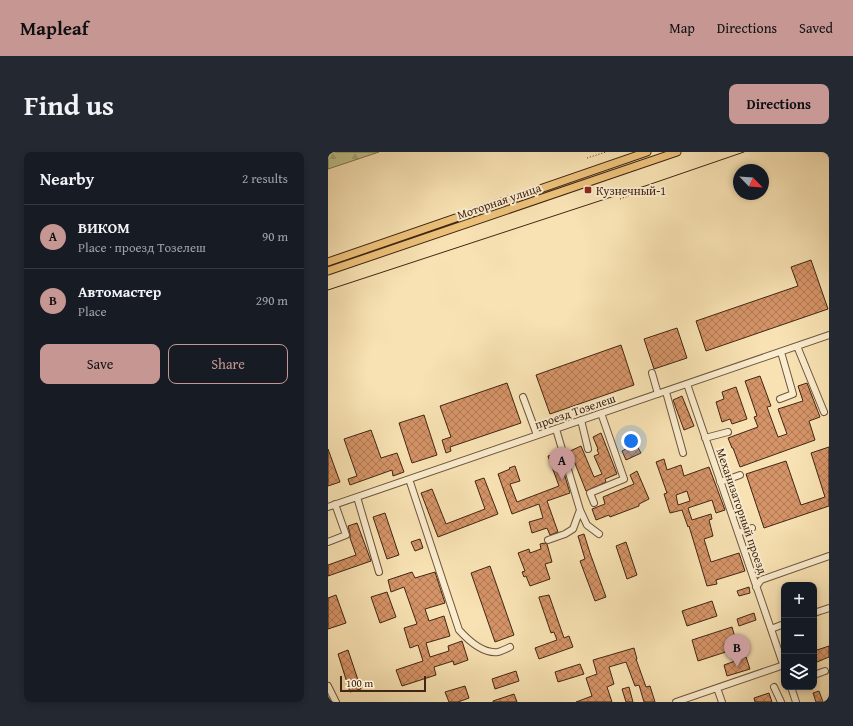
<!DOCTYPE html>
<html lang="en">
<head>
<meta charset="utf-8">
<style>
	:root { --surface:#171b24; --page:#242831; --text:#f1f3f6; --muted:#9ea1a6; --line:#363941; --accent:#c59692 }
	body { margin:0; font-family:"Gentium Book Plus",serif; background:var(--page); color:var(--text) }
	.controls { position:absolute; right:12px; bottom:12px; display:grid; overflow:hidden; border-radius:8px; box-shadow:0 2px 6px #0003 }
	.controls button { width:36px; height:36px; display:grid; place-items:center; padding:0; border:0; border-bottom:1px solid var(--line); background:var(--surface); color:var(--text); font:20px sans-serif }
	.compass { position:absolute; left:405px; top:12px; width:36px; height:36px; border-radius:50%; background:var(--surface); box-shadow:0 2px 6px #0003; rotate:115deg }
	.scale { position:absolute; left:12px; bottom:10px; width:86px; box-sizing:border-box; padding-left:4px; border:2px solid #412615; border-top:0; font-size:11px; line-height:14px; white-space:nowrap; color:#412615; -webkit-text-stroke:3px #faecce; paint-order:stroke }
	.you { position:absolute; left:303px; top:289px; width:14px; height:14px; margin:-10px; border:3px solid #fff; border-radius:50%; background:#1a73e8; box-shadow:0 0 0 6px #1a73e833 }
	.badge { display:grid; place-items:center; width:26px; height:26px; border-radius:50%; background:var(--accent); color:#111; font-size:13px; font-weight:700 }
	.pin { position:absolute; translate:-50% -33px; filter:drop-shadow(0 1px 2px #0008) }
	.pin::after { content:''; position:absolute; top:21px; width:14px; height:12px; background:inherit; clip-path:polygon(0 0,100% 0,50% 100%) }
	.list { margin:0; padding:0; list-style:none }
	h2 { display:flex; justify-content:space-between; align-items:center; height:52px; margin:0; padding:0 16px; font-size:17px }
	h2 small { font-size:13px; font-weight:400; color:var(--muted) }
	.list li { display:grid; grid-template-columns:26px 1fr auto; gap:12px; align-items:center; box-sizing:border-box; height:64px; padding:0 16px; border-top:1px solid var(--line) }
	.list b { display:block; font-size:15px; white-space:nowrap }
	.list p { margin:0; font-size:13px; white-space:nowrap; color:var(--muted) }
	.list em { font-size:13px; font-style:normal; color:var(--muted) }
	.actions { display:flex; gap:8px; padding:12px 16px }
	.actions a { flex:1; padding:9px 0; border:1px solid var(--accent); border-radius:8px; text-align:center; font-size:14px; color:var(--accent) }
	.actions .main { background:var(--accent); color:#111 }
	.icon { flex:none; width:22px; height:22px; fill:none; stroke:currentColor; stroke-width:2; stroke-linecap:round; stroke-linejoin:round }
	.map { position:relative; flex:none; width:501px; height:550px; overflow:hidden; border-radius:8px }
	header { display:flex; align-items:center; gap:24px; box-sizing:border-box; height:56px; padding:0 20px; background:var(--accent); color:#111 }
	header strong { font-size:19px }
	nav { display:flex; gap:22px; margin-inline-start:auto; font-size:14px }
	.intro { display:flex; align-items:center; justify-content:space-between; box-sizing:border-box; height:96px; padding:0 24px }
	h1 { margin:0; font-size:28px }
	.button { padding:10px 18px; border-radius:8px; background:var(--accent); color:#111; font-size:14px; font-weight:700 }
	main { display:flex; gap:24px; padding:0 24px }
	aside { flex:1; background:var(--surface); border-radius:8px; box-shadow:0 2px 6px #0003 }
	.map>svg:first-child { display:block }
	.forest { fill:url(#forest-firs); stroke:#807450 }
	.building { fill:url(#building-cross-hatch); stroke:#412615; fill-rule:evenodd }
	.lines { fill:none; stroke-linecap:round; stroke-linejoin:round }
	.minor-casing { stroke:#6f553c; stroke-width:8 }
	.major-casing { stroke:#412615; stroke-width:9 }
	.path { stroke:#412615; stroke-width:1; stroke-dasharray:1 2; stroke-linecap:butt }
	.minor { stroke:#faecce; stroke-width:6 }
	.major { stroke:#ecc17a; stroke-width:7 }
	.tram { stroke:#412615; stroke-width:1 }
	.poi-dot { fill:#8f2418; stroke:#faecce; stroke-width:1.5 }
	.labels { text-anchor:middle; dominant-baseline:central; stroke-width:4; stroke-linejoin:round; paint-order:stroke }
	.poi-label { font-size:12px; fill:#412615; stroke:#faecce; text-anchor:start }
	.street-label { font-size:12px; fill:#412615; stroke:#faecce }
</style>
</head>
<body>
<header>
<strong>Mapleaf</strong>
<nav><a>Map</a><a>Directions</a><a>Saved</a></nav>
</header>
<div class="intro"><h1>Find us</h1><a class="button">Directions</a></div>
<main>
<aside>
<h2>Nearby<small>2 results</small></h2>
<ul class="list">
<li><span class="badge">A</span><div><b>ВИКОМ</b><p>Place · проезд Тозелеш</p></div><em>90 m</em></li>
<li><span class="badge">B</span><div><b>Автомастер</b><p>Place</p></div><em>290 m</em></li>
</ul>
<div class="actions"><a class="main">Save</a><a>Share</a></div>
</aside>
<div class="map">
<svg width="501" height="550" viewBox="0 0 501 550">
	<defs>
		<pattern id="forest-firs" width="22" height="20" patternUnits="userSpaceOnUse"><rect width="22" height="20" fill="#bfc38b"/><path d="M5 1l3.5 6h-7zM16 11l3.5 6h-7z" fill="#a5a777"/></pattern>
		<pattern id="building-cross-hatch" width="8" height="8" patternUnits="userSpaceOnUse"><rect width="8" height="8" fill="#d59467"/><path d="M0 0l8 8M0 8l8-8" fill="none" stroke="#ae7954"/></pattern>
	</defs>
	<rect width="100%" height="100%" fill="#f8e2b3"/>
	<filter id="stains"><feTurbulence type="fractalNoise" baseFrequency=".005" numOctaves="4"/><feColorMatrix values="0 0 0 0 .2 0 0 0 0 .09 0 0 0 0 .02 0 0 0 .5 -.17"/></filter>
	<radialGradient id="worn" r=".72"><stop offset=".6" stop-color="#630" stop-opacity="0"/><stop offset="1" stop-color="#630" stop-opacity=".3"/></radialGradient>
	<path class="forest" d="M 0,0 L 51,0 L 0,17 Z"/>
	<path class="building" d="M 483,108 L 500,157 L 378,199 L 368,169 L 470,134 L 463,115 Z
		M 349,176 L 359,206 L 326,217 L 316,187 Z
		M 293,193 L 306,233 L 222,262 L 208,223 Z
		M 432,224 L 443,254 L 439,255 L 450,285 L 459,282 L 450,257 L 475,249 L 470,234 L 479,231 L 492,265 L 481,269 L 487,288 L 412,315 L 405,296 L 404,296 L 400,286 L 430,275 L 426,265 L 429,264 L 417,229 Z
		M 179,231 L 193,271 L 122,295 L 123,299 L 118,301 L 114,288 L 123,285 L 112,254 Z
		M 408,235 L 419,267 L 404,272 L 402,267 L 394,270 L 388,250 L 396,247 L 394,240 Z
		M 354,244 L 366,274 L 356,278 L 345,248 Z
		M 96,263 L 109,303 L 84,311 L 71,271 Z
		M 43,278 L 53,306 L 69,301 L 76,320 L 65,324 L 64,318 L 22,333 L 20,327 L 29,324 L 16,287 Z
		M 273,281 L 289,322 L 277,327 L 278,330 L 258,339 L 242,299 L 253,294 L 266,325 L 274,322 L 266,304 L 271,302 L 269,298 L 270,297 L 265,285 Z
		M 308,292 L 313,301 L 298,308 L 294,299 Z
		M 501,295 L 501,354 L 436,376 L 418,322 L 458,309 L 473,353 L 497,345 L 483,301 Z
		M 0,297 L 12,330 L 0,334 Z
		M 230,301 L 242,341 L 219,349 L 230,380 L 222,383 L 219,376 L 204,381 L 201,370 L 215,366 L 211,352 L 184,362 L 170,322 L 182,317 L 181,316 L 187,314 L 192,329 L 182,332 L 189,350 L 231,334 L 220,304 Z
		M 336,307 L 339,318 L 353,313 L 356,324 L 381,315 L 397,358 L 388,361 L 384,348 L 360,356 L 364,368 L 383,362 L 384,367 L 381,368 L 385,384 L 376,387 L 383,410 L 411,401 L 417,419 L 388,428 L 389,432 L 379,434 L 361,374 L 360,375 L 354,358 L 342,361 L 336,342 L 339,341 L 328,310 ZM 359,339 L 362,349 L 350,353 L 348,343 Z
		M 309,319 L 321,347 L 311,352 L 311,354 L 282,365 L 281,363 L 268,368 L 264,357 L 277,352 L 275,345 L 306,332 L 302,323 Z
		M 156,326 L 170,362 L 110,385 L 93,341 L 104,337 L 118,372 L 157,357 L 147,329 Z
		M 57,361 L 71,403 L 59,407 L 45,365 Z
		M 29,371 L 43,409 L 0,424 L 0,413 L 28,403 L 22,386 L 22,382 L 20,374 Z
		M 256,382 L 262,401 L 278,445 L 267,449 L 252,409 L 257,407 L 250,384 Z
		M 92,387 L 95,396 L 87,399 L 83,390 Z
		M 298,390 L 309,423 L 299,427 L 288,394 Z
		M 217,391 L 219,392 L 224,410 L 217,412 L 222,427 L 202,434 L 198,424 L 196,425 L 194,420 L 197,419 L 190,401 L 201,397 L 202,401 L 213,397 L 212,392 Z
		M 162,414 L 186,483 L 167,490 L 143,421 Z
		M 84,420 L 87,426 L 107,420 L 117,451 L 97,457 L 101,469 L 116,464 L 122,484 L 98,491 L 102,505 L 121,499 L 120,494 L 134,489 L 140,508 L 126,513 L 125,509 L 106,515 L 108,523 L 74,534 L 68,518 L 95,509 L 90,493 L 82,496 L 76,476 L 89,472 L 76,435 L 63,440 L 60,428 Z
		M 421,435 L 422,441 L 411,444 L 409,439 Z
		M 59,440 L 68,465 L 52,471 L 43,445 Z
		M 8,443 L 18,471 L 0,477 L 0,446 Z
		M 221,443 L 236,486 L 241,484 L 245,495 L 211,507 L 207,496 L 229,488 L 226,480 L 223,481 L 211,446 L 211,445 Z
		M 384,449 L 389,464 L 359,474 L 354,459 Z
		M 426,461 L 428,468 L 411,474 L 409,467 Z
		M 404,475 L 410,496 L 370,509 L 364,488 Z
		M 501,494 L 501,505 L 489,510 L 486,499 Z
		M 306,496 L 309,507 L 308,507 L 318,535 L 322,534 L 327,550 L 316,550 L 311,533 L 307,534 L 298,510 L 281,515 L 286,532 L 279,535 L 284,550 L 248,550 L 264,544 L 258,526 L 269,522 L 265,508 Z
		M 20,498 L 33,537 L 22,540 L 10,502 Z
		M 418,505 L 422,517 L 399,524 L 396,513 Z
		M 252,512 L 256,522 L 230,530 L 227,520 Z
		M 188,519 L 191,529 L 167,537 L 164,527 Z
		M 137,534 L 141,546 L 130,550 L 121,550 L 117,540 Z
		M 301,535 L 305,550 L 298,550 L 294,537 Z
		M 491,539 L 495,550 L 488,550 L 485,541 Z
		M 441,541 L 444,550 L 427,550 L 426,546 Z
		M 186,542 L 189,550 L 165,550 L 165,549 Z"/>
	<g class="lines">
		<defs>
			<path id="minor" d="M 469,194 L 496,260
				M 324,221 L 330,242
				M 359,232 L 456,515
				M 338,240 L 355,301
				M 195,245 L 209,283
				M 452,247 L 465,242 L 453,200
				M 253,268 L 260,297
				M 377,286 L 400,280
				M 81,327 L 131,478 C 140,488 155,502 170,500 C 174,499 178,497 182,495
				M 392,330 L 412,323
				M 29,345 L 51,420
				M 266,351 L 262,341 L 296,327 L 273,261
				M 0,355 L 501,183
				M 252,358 L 259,373 L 271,382
				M 410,381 L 424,376
				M 220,388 L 237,382 L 245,377 L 252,358 L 228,277
				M 0,390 L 18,383 L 7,352
				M 428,435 L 433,428 L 501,404
				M 486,461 L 501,456
				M 443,477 L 456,472
				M 486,523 L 497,519
				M 0,534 L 8,550
				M 446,535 L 453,550
				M 463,535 L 468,550
				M 389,536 L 394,550
				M 348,550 L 456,513"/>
			<path id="major" d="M 0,110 L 319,0
				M 0,119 L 349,0"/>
		</defs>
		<use href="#minor" class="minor-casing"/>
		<use href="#major" class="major-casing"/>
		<path class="path" d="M 259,6 L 278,0
			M 274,41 L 289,36
			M 292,47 L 306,42"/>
		<use href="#minor" class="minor"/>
		<use href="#major" class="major"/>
		<path class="tram" d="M 0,138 L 320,33 L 416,0"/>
	</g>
	<rect class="poi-dot" x="256" y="34" width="8" height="8" rx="2"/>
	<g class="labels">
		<g class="poi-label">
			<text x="268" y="38">Кузнечный-1</text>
		</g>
		<g class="street-label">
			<text transform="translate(171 49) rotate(-19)">Моторная улица</text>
			<text transform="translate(247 259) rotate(-19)">проезд Тозелеш</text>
			<text transform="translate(414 359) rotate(71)">Механизаторный проезд</text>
		</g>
	</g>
	<rect width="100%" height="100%" filter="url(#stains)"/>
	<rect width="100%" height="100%" fill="url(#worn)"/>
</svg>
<div class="controls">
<button>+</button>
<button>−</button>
<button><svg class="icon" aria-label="layers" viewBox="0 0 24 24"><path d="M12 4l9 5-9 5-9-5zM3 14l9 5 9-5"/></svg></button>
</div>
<svg class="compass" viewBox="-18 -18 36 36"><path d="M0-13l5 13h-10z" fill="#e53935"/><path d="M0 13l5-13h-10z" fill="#9ea1a6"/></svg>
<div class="scale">100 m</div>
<div class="you"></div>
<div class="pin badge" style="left:234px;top:328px">A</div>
<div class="pin badge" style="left:409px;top:515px">B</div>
</div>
</main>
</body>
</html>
